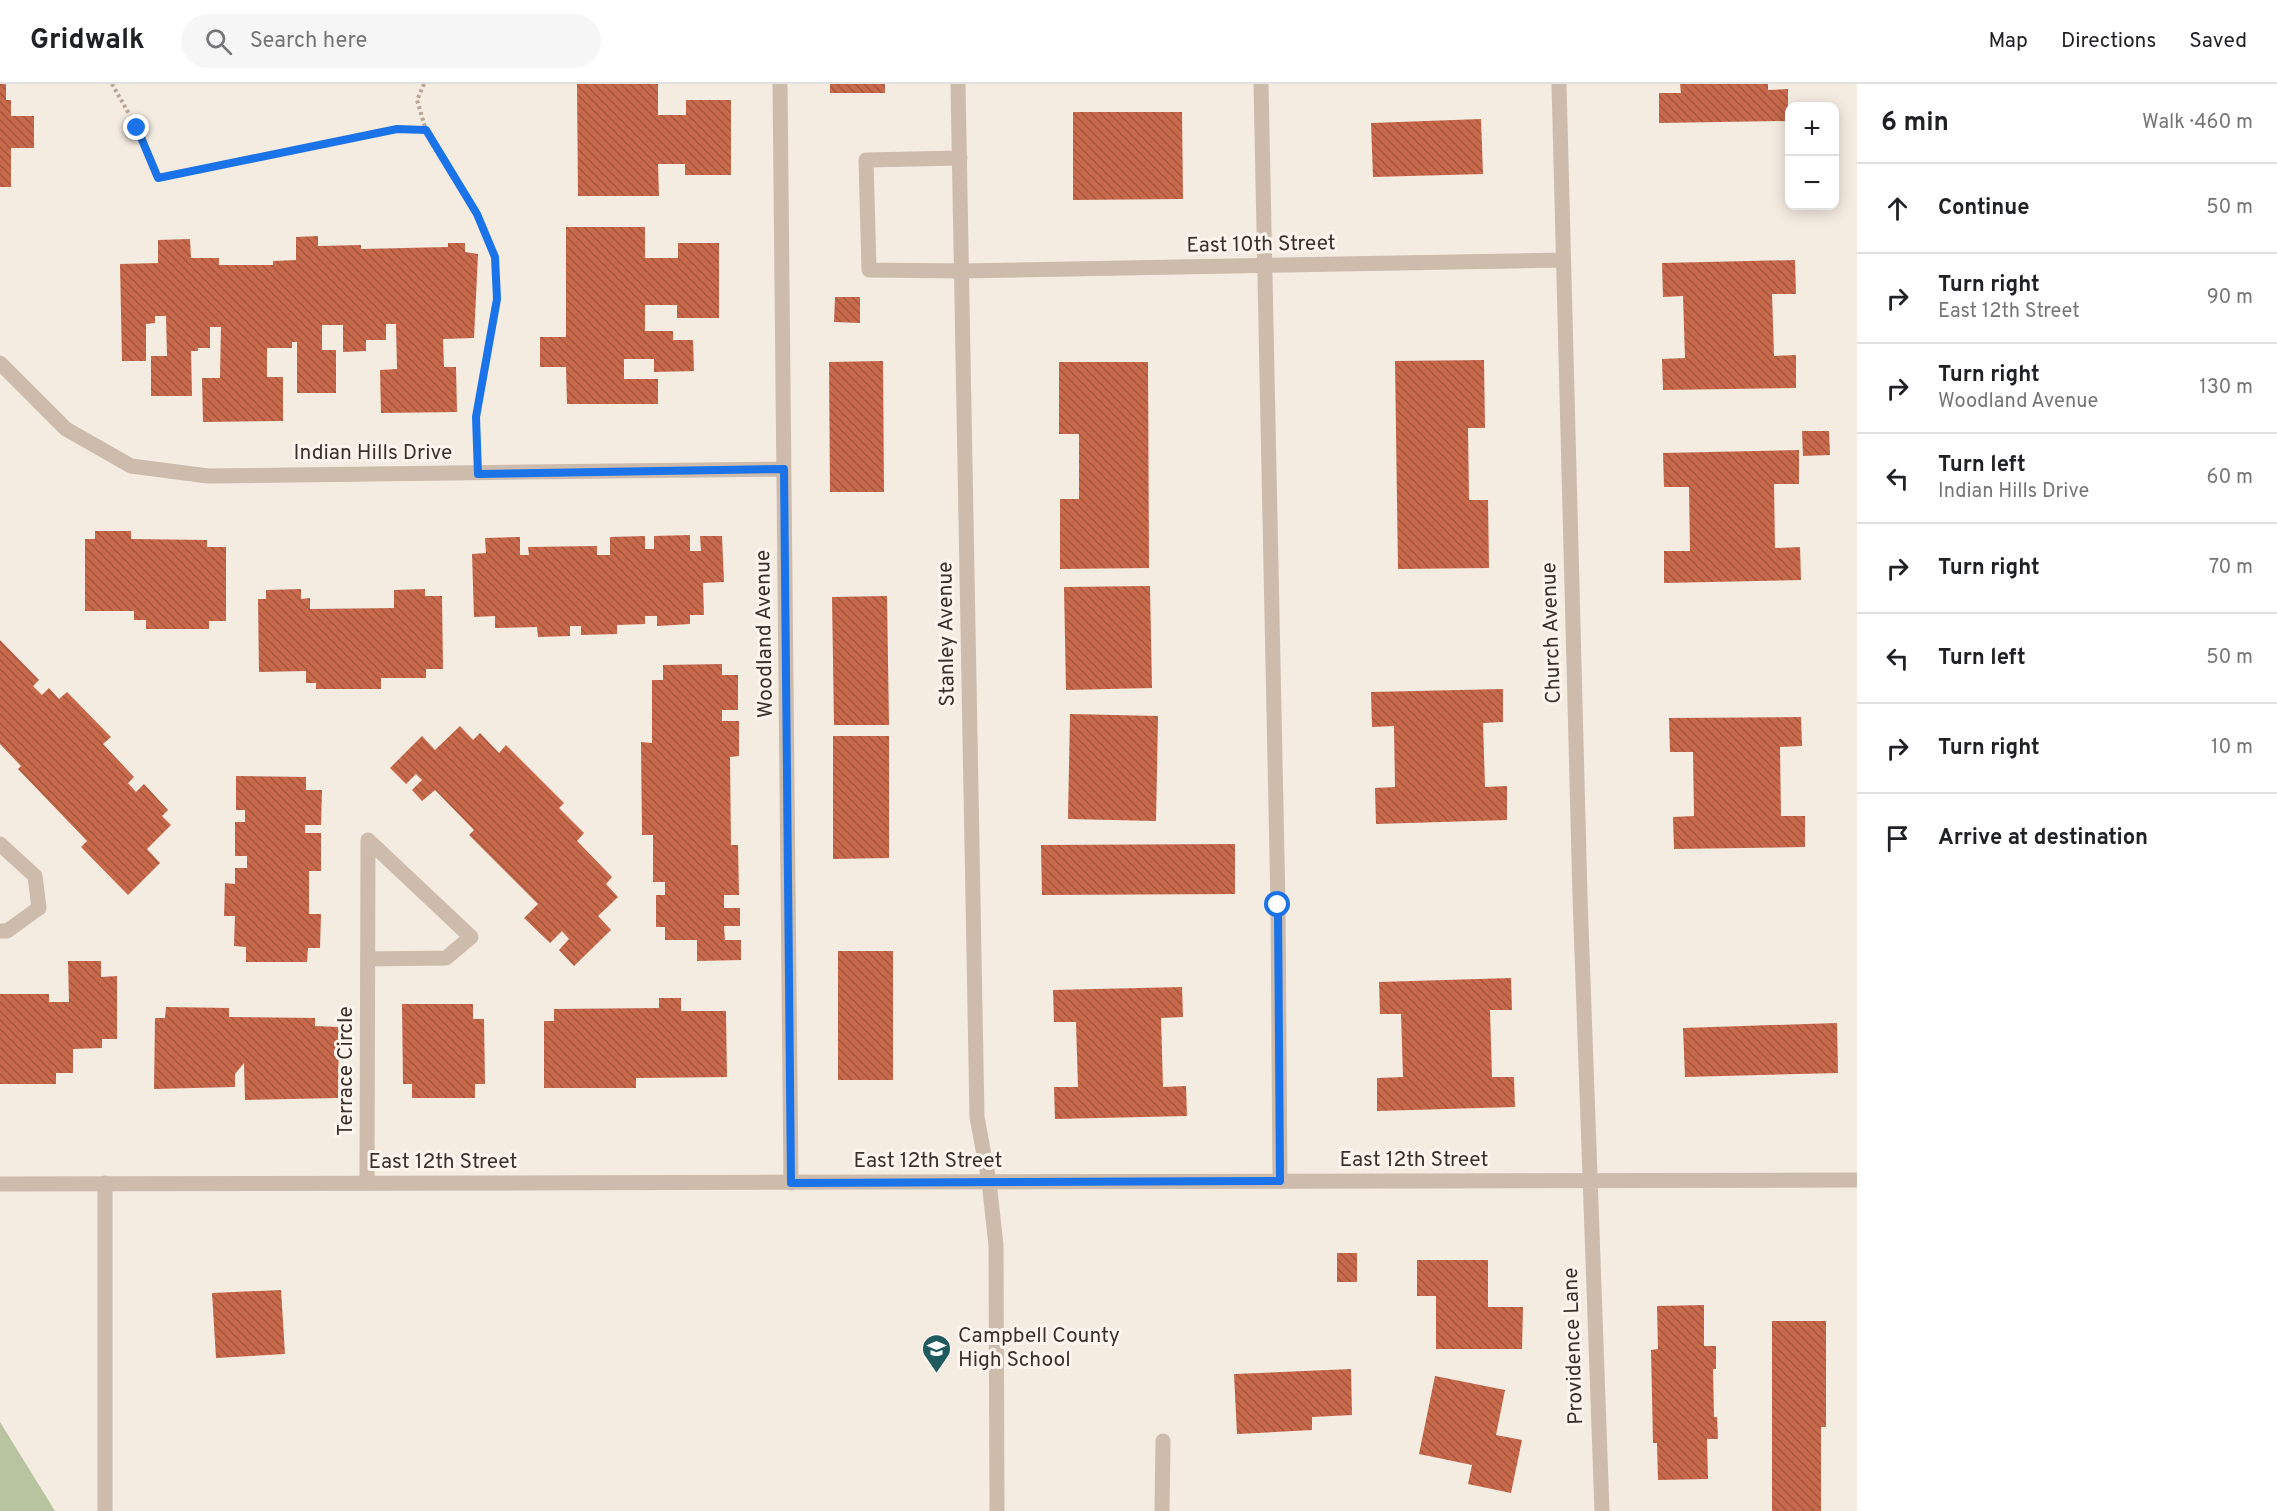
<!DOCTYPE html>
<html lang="en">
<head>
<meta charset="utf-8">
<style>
	:root { --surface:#fff; --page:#f6f6f6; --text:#202124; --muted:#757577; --line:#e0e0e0 }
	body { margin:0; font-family:Overpass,sans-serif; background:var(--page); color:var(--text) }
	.controls { position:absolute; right:18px; top:18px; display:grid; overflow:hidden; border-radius:12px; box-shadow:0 3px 15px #0003 }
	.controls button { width:54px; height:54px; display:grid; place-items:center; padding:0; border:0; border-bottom:2px solid var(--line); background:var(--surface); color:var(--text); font:30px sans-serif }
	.stop { position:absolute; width:18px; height:18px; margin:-14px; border:4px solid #1a73e8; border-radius:50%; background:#fff }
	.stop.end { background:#1a73e8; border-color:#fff; box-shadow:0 2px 6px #0008 }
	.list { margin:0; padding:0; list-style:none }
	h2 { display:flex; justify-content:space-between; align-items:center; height:78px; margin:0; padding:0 24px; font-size:26px }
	h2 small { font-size:20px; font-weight:400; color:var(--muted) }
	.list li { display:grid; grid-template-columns:39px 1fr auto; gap:18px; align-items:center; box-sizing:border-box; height:90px; padding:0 24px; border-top:2px solid var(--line) }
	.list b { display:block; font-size:22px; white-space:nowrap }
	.list p { margin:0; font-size:20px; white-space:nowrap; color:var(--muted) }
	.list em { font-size:20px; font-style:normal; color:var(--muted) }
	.icon { flex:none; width:33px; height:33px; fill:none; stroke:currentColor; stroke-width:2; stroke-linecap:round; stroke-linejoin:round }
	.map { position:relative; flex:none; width:1857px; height:1427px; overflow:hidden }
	header { display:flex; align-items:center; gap:36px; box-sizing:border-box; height:84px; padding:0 30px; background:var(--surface); border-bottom:2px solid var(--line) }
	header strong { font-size:28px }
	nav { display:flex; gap:33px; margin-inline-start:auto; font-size:21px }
	.search { width:420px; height:54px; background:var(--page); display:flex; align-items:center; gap:15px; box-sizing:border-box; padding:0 21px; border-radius:33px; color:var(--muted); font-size:22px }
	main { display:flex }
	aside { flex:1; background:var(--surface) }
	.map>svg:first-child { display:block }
	.park { fill:#b8c4a0 }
	.building { fill:url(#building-back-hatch) }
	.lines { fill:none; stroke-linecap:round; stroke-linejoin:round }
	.path { stroke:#b9a596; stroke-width:4; stroke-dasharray:3 3; stroke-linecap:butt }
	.lane { stroke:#cdbbac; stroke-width:15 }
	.street { stroke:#cdbbac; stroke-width:15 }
	.route { stroke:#1a73e8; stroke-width:8 }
	.labels { text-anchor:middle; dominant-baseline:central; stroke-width:6; stroke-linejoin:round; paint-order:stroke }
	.street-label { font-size:21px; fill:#3b302b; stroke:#fbf5ee }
	.poi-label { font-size:21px; fill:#3b302b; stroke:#fbf5ee; text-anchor:start }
</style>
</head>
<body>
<header>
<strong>Gridwalk</strong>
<div class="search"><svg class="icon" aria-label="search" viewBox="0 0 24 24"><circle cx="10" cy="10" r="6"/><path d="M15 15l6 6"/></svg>Search here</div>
<nav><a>Map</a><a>Directions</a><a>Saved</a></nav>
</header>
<main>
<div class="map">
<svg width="1857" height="1427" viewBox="0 0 1857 1427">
	<defs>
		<pattern id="building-back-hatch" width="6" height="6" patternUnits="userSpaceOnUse" patternTransform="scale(1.5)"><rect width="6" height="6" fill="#c8694b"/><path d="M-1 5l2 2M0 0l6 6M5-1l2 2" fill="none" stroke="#a4573f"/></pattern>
	</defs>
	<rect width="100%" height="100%" fill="#f4ebe1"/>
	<path class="park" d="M 0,1338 L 55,1427 L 0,1427 Z"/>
	<path class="building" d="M 0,0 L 6,0 L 6,16 L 11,16 L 11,32 L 34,32 L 34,64 L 11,64 L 11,103 L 0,103 Z
		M 577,0 L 658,0 L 658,31 L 686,31 L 686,16 L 731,16 L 731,91 L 685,91 L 685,80 L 658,80 L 659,112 L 578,112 Z
		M 830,0 L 885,0 L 885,9 L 830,9 Z
		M 1680,0 L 1768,0 L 1768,6 L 1788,5 L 1788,37 L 1659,39 L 1659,9 L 1681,9 Z
		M 1073,28 L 1182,28 L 1183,115 L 1073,116 Z
		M 1481,35 L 1483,90 L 1373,93 L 1371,39 Z
		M 566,143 L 645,143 L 645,174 L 678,174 L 678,159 L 719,159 L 719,234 L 677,234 L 677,221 L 645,221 L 645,247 L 673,247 L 673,256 L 693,256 L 694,287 L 654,288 L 654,275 L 624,275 L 624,295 L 658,295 L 658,320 L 567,320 L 566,283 L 540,283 L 540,253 L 566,253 Z
		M 318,152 L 318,162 L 361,161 L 361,165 L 448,163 L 448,159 L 465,159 L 465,168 L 478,170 L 474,254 L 443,255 L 444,283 L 456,283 L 457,328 L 381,329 L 380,286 L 397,285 L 396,240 L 386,240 L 386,256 L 366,256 L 366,267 L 343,268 L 343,241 L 322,241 L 322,266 L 336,266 L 336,309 L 297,309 L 297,258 L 292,258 L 292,264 L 267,264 L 267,293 L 283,293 L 283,337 L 203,338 L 202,294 L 220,294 L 221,243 L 210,243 L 210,264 L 198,264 L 198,267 L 191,267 L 192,312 L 151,312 L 151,272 L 167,272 L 166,232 L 155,232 L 155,239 L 146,240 L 146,277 L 122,277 L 120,180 L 158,179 L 158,156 L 190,155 L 191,174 L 219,174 L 219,181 L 273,181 L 273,177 L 296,176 L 296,153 Z
		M 1795,176 L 1796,210 L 1772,210 L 1774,272 L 1796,271 L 1796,304 L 1663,306 L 1662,275 L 1685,274 L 1683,212 L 1663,213 L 1662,179 Z
		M 835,213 L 860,213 L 860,239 L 834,238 Z
		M 1484,276 L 1485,344 L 1468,344 L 1469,416 L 1488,416 L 1489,484 L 1398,485 L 1395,277 Z
		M 883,277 L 884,408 L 830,408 L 829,278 Z
		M 1059,278 L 1148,278 L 1149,484 L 1060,485 L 1060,415 L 1079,415 L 1079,350 L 1059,350 Z
		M 1802,347 L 1829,347 L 1830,371 L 1803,372 Z
		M 1799,366 L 1799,400 L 1774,400 L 1775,464 L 1800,463 L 1801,496 L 1664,499 L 1664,467 L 1690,467 L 1689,403 L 1664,403 L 1663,369 Z
		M 95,447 L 131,447 L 131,455 L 207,456 L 207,463 L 226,463 L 226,537 L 209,537 L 209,545 L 146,545 L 146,536 L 134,536 L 134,527 L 85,527 L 85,455 L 95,455 Z
		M 690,451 L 690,467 L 701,467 L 700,452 L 722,452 L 724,498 L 703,499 L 704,531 L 690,531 L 690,540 L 657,542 L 657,532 L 645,532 L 645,540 L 617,541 L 617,550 L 581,551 L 581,542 L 570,542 L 570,552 L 538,553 L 537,543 L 495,544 L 495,532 L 474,533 L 472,470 L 486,469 L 485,454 L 520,453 L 520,471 L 529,471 L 528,463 L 597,462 L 597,471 L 610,471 L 610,453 L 645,452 L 645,465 L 654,465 L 654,452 Z
		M 1150,502 L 1152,604 L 1066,606 L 1064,503 Z
		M 301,505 L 301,515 L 310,514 L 310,525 L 394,524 L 394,506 L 425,505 L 425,512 L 442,512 L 443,585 L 426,585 L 426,594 L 381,594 L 381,605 L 316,605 L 316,599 L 306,599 L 306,587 L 259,588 L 258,515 L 266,515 L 266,506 Z
		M 887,512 L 889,641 L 834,641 L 832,513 Z
		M 0,556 L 39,596 L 33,602 L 42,611 L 49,604 L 59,615 L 67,608 L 111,653 L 103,660 L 134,693 L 128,699 L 136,708 L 144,700 L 168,726 L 162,732 L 171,741 L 147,765 L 160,779 L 128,811 L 81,763 L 87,757 L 18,685 L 21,682 L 0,660 Z
		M 722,580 L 722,591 L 738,591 L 738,626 L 722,626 L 722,637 L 739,637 L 739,672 L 730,673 L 731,761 L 738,761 L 739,811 L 724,811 L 724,824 L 740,824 L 740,842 L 724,842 L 725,856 L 741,856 L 741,876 L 697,877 L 697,856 L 665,856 L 665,843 L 656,843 L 656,811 L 665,811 L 665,798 L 653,798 L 653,751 L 642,751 L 641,658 L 652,659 L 652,596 L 663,596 L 663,581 Z
		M 1503,605 L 1503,638 L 1483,639 L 1485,703 L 1507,702 L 1507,736 L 1376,740 L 1375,704 L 1395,703 L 1394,642 L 1372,643 L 1371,608 Z
		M 1070,630 L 1158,632 L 1156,737 L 1068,735 Z
		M 1801,633 L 1802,662 L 1780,663 L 1781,732 L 1805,732 L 1805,763 L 1674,765 L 1673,733 L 1694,732 L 1693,668 L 1670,668 L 1669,634 Z
		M 460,642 L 473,656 L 480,649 L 499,669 L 506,661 L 564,719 L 559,724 L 584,749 L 577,757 L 612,793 L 606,800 L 618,813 L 598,832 L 611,846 L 574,882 L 559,866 L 569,855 L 562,847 L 550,859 L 524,834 L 538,820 L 469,751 L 474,746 L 435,706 L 422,717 L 412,706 L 422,696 L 416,690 L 406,700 L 390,684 L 422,652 L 435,666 Z
		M 833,652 L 889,652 L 889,774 L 833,775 Z
		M 236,692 L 306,693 L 306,706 L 322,706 L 321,741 L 305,741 L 305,749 L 321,749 L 321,787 L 309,787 L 309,830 L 321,830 L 320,864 L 308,864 L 307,878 L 246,878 L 246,863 L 234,862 L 235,832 L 224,832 L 225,799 L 235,800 L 235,784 L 247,784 L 247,772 L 235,772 L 235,738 L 245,738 L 245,726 L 236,726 Z
		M 1235,760 L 1235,810 L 1042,811 L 1041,761 Z
		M 838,867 L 893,867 L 893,996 L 838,996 Z
		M 68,877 L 101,877 L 101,893 L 117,892 L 117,955 L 102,955 L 102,964 L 73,965 L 73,989 L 56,989 L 56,1000 L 0,1000 L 0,910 L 49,910 L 49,918 L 69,918 Z
		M 1511,894 L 1512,926 L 1490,926 L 1492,993 L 1514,993 L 1515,1023 L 1377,1027 L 1377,994 L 1403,993 L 1401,930 L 1380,930 L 1379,898 Z
		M 1182,903 L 1183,933 L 1161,934 L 1163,1003 L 1186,1002 L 1187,1032 L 1055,1035 L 1054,1003 L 1078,1003 L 1076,938 L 1054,938 L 1053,906 Z
		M 659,914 L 681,914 L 681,927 L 726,927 L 727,993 L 636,994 L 636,1004 L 544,1004 L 544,937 L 554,937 L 554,925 L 659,924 Z
		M 402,920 L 473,920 L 473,935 L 484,935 L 485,1000 L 475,1000 L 475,1014 L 412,1014 L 412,1000 L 403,1000 Z
		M 166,923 L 229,924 L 229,933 L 315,934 L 315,942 L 339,943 L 338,1014 L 245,1016 L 244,979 L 235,990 L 235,1003 L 154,1005 L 155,934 L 165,934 Z
		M 1837,939 L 1838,989 L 1685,993 L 1683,944 Z
		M 1337,1169 L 1357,1169 L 1357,1198 L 1337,1198 Z
		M 1417,1176 L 1488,1176 L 1488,1223 L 1523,1223 L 1522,1265 L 1436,1265 L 1436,1212 L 1417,1212 Z
		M 281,1206 L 285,1270 L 216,1274 L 212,1209 Z
		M 1704,1221 L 1704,1262 L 1716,1262 L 1716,1285 L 1713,1285 L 1714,1333 L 1717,1333 L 1718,1355 L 1707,1355 L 1708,1395 L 1658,1396 L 1657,1359 L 1653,1359 L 1651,1266 L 1658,1265 L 1657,1222 Z
		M 1772,1237 L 1826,1237 L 1826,1343 L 1821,1343 L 1821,1427 L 1772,1427 Z
		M 1351,1285 L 1352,1331 L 1312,1333 L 1312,1346 L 1237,1350 L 1234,1290 Z
		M 1435,1292 L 1505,1306 L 1496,1351 L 1522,1356 L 1511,1409 L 1468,1400 L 1472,1381 L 1419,1370 Z"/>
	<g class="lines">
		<path class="path" d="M 112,0 L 137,44 L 158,94 L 397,45 L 426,46
			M 424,0 L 417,16 L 426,46 L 478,130 L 495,173 L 497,215 L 476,333 L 477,364"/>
		<path class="lane" d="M 1261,0 L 1278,821 L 1280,1097
			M 960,74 L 866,76 L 869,186 L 962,187
			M 989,1098 L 996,1161 L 997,1427
			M 105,1099 L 105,1427
			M 1162,1427 L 1163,1357"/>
		<path class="street" d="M 780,0 L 791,1099
			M 958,0 L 977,1033 L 989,1098
			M 1559,0 L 1580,813 L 1602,1427
			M 962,187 L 1562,176
			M 0,279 L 66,345 L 131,382 L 208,392 L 784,385
			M 0,760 L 35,792 L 39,824 L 7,847 L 0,847
			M 367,1099 L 368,756 L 471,853 L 446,874 L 368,875
			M 0,1100 L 1857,1096"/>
	</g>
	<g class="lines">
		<path class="route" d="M 137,44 L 158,94 L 397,45 L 426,46 L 477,130 L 495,173 L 497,215 L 476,333 L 478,390 L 784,385 L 791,1099 L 1280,1097 L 1278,821"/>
	</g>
	<defs>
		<symbol id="school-pin" viewBox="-11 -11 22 30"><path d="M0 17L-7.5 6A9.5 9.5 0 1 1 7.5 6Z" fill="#1f5a5e" stroke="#fbf5ee"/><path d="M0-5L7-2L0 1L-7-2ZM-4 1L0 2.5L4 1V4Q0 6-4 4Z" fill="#fff"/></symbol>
	</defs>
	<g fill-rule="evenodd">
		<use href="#school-pin" x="920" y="1248" width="33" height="45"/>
	</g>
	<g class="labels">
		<g class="street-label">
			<text transform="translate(1261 161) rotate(-1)">East 10th Street</text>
			<text x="373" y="369">Indian Hills Drive</text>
			<text transform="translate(1552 549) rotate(-92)">Church Avenue</text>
			<text transform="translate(765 550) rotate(-91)">Woodland Avenue</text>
			<text transform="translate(947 550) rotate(-91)">Stanley Avenue</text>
			<text transform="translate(346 987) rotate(-90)">Terrace Circle</text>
			<text x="1414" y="1076">East 12th Street</text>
			<text x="928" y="1077">East 12th Street</text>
			<text x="443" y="1078">East 12th Street</text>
			<text transform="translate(1574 1262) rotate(-92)">Providence Lane</text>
		</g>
		<g class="poi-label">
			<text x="958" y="1252">Campbell County<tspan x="958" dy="24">High School</tspan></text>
		</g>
	</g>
</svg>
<div class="controls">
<button>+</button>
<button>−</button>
</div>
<div class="stop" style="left:1278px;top:821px"></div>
<div class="stop end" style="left:137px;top:44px"></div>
</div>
<aside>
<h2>6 min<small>Walk · 460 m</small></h2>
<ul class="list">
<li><svg class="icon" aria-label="ahead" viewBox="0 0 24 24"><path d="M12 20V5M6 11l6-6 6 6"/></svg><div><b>Continue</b></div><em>50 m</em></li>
<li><svg class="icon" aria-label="right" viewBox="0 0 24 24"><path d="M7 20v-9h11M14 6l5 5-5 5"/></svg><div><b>Turn right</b><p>East 12th Street</p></div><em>90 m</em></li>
<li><svg class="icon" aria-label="right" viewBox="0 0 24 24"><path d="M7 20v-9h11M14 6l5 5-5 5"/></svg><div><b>Turn right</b><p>Woodland Avenue</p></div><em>130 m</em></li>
<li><svg class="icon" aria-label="left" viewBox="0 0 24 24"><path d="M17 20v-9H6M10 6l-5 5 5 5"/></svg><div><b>Turn left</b><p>Indian Hills Drive</p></div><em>60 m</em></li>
<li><svg class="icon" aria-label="right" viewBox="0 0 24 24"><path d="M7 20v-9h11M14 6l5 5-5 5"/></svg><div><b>Turn right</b></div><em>70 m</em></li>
<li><svg class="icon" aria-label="left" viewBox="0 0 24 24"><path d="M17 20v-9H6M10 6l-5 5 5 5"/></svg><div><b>Turn left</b></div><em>50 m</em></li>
<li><svg class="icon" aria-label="right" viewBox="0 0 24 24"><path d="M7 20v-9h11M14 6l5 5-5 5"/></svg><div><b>Turn right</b></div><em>10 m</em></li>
<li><svg class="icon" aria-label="arrive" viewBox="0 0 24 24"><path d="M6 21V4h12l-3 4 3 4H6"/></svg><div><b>Arrive at destination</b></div></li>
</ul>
</aside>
</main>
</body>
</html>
